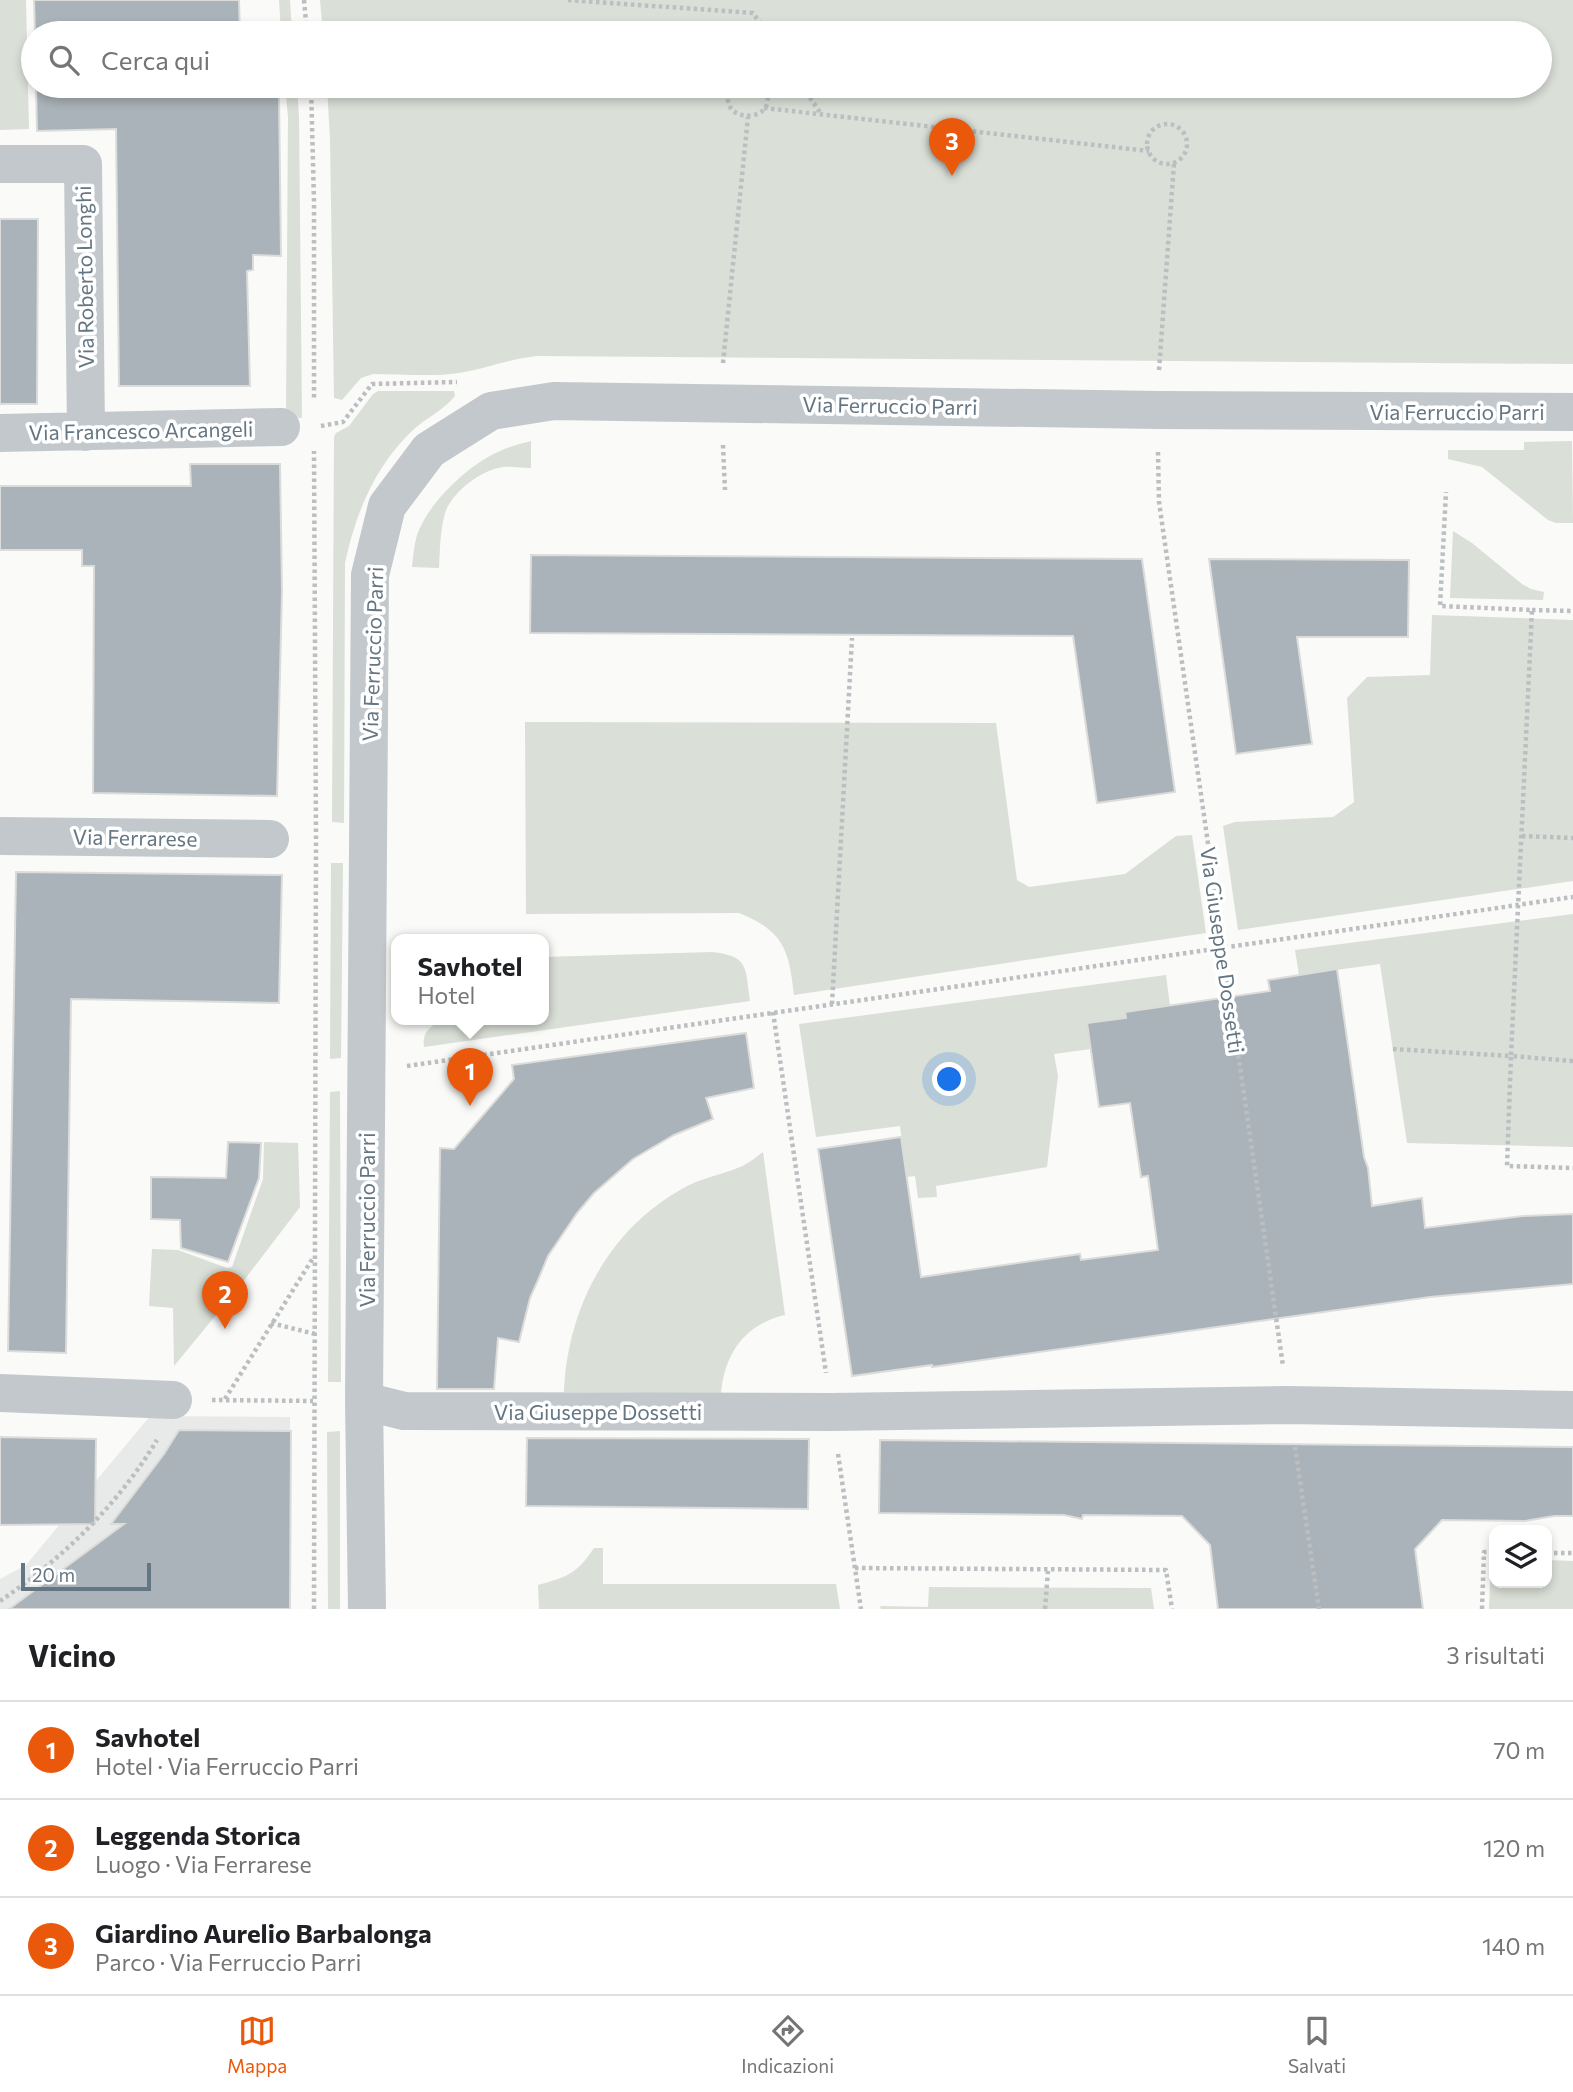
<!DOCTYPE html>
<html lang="it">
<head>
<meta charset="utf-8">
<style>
	:root { --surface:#fff; --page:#f6f6f6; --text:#202124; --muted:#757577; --line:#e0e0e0; --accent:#ea580c }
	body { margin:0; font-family:Commissioner,sans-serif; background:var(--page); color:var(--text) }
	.controls { position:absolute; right:21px; bottom:21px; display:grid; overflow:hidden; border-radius:14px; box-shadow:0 4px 10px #0003 }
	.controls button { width:63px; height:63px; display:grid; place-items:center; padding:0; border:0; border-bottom:2px solid var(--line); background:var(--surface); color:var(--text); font:35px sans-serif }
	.scale { position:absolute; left:21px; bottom:18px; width:130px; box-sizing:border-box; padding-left:7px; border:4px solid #657683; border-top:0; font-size:19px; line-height:24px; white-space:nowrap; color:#657683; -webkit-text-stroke:5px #fff; paint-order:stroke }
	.you { position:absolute; left:950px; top:1080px; width:24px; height:24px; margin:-18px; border:5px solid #fff; border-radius:50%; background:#1a73e8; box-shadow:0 0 0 10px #1a73e833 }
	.badge { display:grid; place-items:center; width:46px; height:46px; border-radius:50%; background:var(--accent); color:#fff; font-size:23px; font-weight:700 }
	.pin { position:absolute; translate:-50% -58px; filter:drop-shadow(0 2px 4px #0008) }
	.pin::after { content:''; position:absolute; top:37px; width:24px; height:21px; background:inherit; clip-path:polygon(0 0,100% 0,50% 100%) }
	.popup { position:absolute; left:391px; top:934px; width:158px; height:91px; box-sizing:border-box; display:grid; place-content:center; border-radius:14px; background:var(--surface); filter:drop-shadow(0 2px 5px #0005); font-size:23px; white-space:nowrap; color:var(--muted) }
	.popup b { font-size:26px; color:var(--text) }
	.popup::after { content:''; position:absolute; left:50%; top:100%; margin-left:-14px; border:14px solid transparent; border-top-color:var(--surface) }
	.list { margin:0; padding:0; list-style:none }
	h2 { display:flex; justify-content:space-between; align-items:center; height:91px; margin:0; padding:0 28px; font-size:30px }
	h2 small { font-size:23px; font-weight:400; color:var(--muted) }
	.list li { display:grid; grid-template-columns:46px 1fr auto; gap:21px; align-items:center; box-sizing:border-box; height:98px; padding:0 28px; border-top:2px solid var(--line) }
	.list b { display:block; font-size:26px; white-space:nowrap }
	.list p { margin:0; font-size:23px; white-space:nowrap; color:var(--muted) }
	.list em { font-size:23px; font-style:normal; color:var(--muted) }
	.icon { flex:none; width:38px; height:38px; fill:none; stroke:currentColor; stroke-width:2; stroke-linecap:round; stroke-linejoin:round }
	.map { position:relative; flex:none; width:1573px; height:1609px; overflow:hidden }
	.search { position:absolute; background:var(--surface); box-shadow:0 4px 10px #0003; left:21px; right:21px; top:21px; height:77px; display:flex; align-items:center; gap:18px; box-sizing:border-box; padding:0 24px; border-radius:38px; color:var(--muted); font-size:26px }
	.sheet { height:385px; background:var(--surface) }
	nav { display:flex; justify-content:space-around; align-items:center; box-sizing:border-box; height:98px; border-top:2px solid var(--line); background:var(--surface); font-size:19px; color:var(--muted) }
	nav a { display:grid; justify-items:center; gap:4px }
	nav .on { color:var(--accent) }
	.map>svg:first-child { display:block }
	.built { fill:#e8e9e9 }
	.green { fill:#dadfd7 }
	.building { fill:#aab3b9; stroke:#dcdcda; stroke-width:2 }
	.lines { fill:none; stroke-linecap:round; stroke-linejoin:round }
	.path { stroke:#bbbfc2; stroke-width:4.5; stroke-dasharray:3.5 3.5; stroke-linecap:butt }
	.minor { stroke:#c3c8cc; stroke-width:38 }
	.labels { text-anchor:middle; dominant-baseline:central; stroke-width:7; stroke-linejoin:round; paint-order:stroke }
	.street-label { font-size:21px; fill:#657683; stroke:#fff }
</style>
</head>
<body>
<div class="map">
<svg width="1573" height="1609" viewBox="0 0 1573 1609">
	<rect width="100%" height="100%" fill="#fafaf8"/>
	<path class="built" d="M 150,1416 L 290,1417 L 290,1609 L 0,1609 L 0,1579 L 26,1565 Z"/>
	<path class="green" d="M 0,0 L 26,0 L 29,129 L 0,130 Z
		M 279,0 L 290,0 L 292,33 L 281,33 Z
		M 320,0 L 1573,0 L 1573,364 L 539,356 C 511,358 486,369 459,373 C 431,377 401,374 373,374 L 361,378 L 342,400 L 334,398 L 330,139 L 327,86 L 1540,86 L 1540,33 L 323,33 Z
		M 285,86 L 297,86 L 299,117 L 302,418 L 286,417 L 288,117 Z
		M 378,391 L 454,391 L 455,396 C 444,410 426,418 413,430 C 375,466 356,512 345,563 L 344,823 L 332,822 L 334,437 L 336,433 L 349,426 L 373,394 Z
		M 531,441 L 531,468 C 522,468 512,466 503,467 C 481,470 452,492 445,513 C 440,531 440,550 439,568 L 412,567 C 413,557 414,545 417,535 C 428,503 469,464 500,451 C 510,446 521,444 531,441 Z
		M 1572,441 L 1573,523 L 1556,523 L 1548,520 L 1482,467 L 1448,459 L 1448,450 L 1524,450 L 1524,442 Z
		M 1453,531 L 1472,543 L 1522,584 L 1531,589 L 1544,592 L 1543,600 L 1450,598 Z
		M 1432,615 L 1573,620 L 1573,881 L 1238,930 L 1223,826 L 1235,822 L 1333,817 L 1354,802 L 1347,698 L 1367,677 L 1430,675 Z
		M 525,722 L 996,723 L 1017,880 L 1029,887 L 1125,874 L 1176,836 L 1192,835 L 1206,933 L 794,995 C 789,950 784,931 739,913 L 526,914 Z
		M 331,863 L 343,863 L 341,1058 L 330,1059 Z
		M 1573,914 L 1573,1147 L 1407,1143 L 1380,964 L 1299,975 L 1295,950 Z
		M 712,952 C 750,956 745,968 750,1001 L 424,1047 C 422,1032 429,1028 441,1020 L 544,1020 L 544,957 Z
		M 1166,975 L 1170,1006 L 1125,1012 L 1126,1018 L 1091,1049 L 1054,1054 L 1058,1076 L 1047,1167 L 936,1186 L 937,1197 L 918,1198 L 915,1176 L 907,1177 L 900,1126 L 816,1137 L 799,1024 Z
		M 340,1091 L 341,1382 L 328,1382 L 330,1092 Z
		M 264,1142 L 298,1143 L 300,1207 L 235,1292 L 174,1366 L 173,1308 L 149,1306 L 152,1249 L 178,1250 L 227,1268 L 232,1267 L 263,1179 Z
		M 763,1152 L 785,1315 C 745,1324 724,1354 721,1394 L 564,1392 C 567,1310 607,1232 680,1190 C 701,1177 720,1176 740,1167 C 748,1164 756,1157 763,1152 Z
		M 340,1431 L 340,1609 L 328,1609 L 327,1432 Z
		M 594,1548 L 603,1548 L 603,1584 L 836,1584 L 840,1609 L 539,1609 L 538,1585 C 567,1577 577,1574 594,1548 Z
		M 1491,1559 L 1494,1559 L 1494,1583 L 1547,1583 L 1547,1560 L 1573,1561 L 1573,1609 L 1489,1609 Z
		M 929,1587 L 1151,1588 L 1154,1609 L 881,1609 L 880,1606 L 928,1607 Z"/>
	<path class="building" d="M 34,0 L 239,0 L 240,33 L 35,33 Z
		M 36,86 L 241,86 L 241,93 L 279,94 L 281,256 L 253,255 L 253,270 L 247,271 L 250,386 L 119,386 L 116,129 L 37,131 Z
		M 0,219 L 38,219 L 37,404 L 0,404 Z
		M 190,464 L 280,464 L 282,591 L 277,796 L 93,793 L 94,566 L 82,566 L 82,550 L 0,550 L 0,486 L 191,486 Z
		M 531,555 L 1142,559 L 1175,792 L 1097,803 L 1073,636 L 530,633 Z
		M 1209,559 L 1409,560 L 1408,637 L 1297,637 L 1312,744 L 1236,754 Z
		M 16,872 L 282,875 L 279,1003 L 71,999 L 66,1353 L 8,1351 Z
		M 1337,969 L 1364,1157 L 1368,1168 L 1372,1206 L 1422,1198 L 1425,1228 L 1523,1216 L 1573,1214 L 1573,1284 L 1430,1297 L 932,1367 L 932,1365 L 852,1376 L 818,1149 L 901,1137 L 921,1277 L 1080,1254 L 1081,1260 L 1158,1250 L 1148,1176 L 1141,1177 L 1130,1103 L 1099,1107 L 1087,1023 L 1126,1018 L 1125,1012 L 1270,991 L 1268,980 Z
		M 746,1033 L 754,1088 L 706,1098 L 713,1119 L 674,1135 L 633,1159 L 594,1193 L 577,1213 L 548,1256 L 538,1280 L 530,1298 L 519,1342 L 498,1338 L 494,1389 L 437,1389 L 440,1148 L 454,1149 L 514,1079 L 512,1065 Z
		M 228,1142 L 261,1143 L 259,1178 L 228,1262 L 181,1248 L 180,1220 L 151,1219 L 151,1177 L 226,1178 Z
		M 179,1430 L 291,1431 L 290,1609 L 9,1609 L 124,1524 L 111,1524 L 164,1454 Z
		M 0,1437 L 96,1439 L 95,1524 L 0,1525 Z
		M 527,1438 L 809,1439 L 808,1509 L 526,1506 Z
		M 880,1440 L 1573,1447 L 1573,1516 L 1554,1516 L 1525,1521 L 1442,1520 L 1415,1549 L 1423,1609 L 1218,1609 L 1210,1545 L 1182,1516 L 1083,1515 L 1082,1519 L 1064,1515 L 879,1513 Z"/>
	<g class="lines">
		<path class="path" d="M 304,0 L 307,33
			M 568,0 L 753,13 L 767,33
			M 311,86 L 314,201 L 314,401
			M 732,86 C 710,125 785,126 764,86
			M 802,86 L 821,114
			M 764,108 L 1149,151
			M1147 144a20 20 0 1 1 40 0a20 20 0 1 1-40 0Z
			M 723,363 L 748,117
			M 1159,370 L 1174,163
			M 321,426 L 343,422 L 372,384 L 457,382
			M 723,445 L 725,490
			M 1158,452 L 1159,502 L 1283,1366
			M 1532,610 L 1573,611
			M 1522,836 L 1573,838
			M 832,1004 L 852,638
			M 773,1012 L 826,1373
			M 1393,1049 L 1511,1056 L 1532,610 L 1440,606 L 1446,492
			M 1573,1061 L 1511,1056 L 1507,1166 L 1573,1168
			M 407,1066 L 1573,897
			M 271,1323 L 315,1334
			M 225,1399 L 313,1258
			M 212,1400 L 313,1401
			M 1295,1447 L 1319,1609
			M 838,1454 L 861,1609
			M 1547,1553 L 1573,1553
			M 855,1568 L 1166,1570 L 1172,1609
			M 0,1601 C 62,1559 118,1505 157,1440
			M 314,1609 L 316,840 L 314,451
			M 1045,1609 L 1048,1571
			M 1482,1609 L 1484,1552 L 1494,1552"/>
		<path class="minor" d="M 0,164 L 83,164 L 86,432
			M 0,433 L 281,427
			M 0,836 L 270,839
			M 0,1393 L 173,1400
			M 364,1401 L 404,1411 L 832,1412 L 1288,1405 L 1573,1410
			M 367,1609 L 364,1401 L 370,575 L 387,506 L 429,450 L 491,411 L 554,401 L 1159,410 L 1573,412"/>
	</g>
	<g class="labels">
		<g class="street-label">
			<text transform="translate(84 277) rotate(-91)">Via Roberto Longhi</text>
			<text transform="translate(890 405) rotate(1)">Via Ferruccio Parri</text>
			<text x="1457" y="411">Via Ferruccio Parri</text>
			<text transform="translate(141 430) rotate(-1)">Via Francesco Arcangeli</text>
			<text transform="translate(372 654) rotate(-88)">Via Ferruccio Parri</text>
			<text transform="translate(135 837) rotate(1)">Via Ferrarese</text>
			<text transform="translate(1223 950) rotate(82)">Via Giuseppe Dossetti</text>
			<text transform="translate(366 1220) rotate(-90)">Via Ferruccio Parri</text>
			<text x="598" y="1411">Via Giuseppe Dossetti</text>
		</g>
	</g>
</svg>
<div class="controls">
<button><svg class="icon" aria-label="layers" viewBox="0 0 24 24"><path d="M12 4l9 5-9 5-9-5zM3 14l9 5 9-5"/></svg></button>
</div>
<div class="scale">20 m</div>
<div class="you"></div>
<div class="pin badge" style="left:470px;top:1106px">1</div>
<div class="popup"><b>Savhotel</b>Hotel</div>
<div class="pin badge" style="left:225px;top:1329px">2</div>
<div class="pin badge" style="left:952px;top:176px">3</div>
<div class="search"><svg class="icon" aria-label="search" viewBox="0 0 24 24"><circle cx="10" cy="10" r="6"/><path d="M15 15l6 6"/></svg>Cerca qui</div>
</div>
<section class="sheet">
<h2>Vicino<small>3 risultati</small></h2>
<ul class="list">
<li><span class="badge">1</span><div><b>Savhotel</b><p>Hotel · Via Ferruccio Parri</p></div><em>70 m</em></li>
<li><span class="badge">2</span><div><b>Leggenda Storica</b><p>Luogo · Via Ferrarese</p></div><em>120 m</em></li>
<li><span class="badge">3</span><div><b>Giardino Aurelio Barbalonga</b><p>Parco · Via Ferruccio Parri</p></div><em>140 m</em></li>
</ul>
</section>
<nav>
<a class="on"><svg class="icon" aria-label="map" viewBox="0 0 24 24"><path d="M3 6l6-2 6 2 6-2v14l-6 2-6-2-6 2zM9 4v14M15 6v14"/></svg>Mappa</a>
<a><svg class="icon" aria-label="directions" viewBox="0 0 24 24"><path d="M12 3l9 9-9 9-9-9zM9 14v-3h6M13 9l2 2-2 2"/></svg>Indicazioni</a>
<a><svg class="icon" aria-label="saved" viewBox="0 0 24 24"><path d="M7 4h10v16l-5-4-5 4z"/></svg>Salvati</a>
</nav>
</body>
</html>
